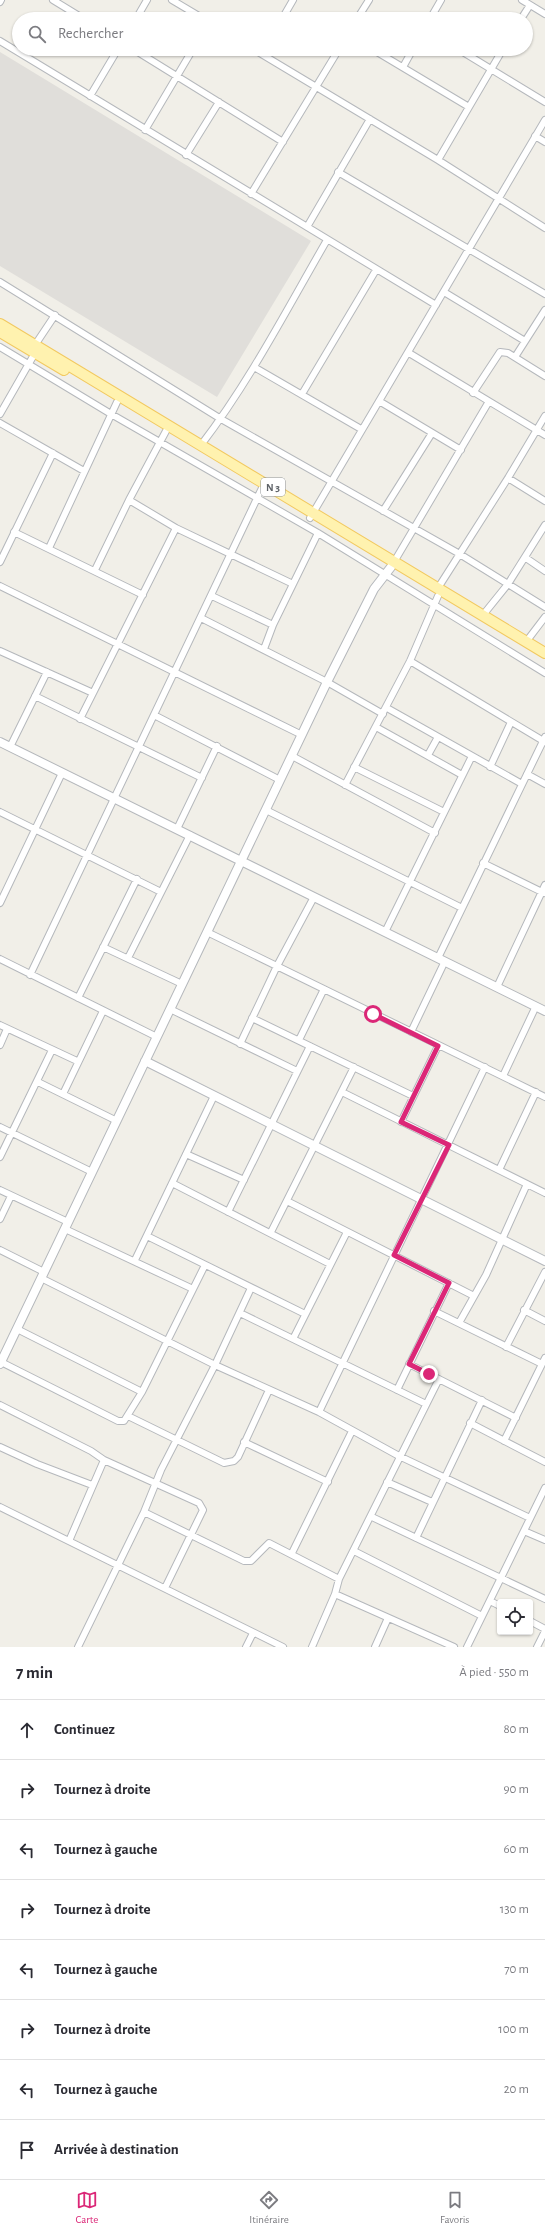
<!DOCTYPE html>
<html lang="fr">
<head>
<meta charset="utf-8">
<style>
	:root { --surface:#fff; --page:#f2f2f3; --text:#2b2b33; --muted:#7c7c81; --line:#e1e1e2; --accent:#db2777 }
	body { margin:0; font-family:"Alegreya Sans",sans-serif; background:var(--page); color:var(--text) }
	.controls { position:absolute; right:12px; bottom:12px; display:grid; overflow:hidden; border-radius:4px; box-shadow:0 1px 3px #0004 }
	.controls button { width:36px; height:36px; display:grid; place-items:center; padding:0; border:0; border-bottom:1px solid var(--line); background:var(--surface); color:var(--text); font:20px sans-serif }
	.stop { position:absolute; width:12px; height:12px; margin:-9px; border:3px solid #db2777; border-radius:50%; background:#fff }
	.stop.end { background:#db2777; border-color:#fff; box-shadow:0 1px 4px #0008 }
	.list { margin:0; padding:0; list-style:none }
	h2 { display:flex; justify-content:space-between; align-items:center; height:52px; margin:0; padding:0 16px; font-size:17px }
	h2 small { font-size:13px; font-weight:400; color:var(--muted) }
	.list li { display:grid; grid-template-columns:26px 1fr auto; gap:12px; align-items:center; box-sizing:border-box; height:60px; padding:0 16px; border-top:1px solid var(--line) }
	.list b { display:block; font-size:15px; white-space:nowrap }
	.list em { font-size:13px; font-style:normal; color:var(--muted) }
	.icon { flex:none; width:22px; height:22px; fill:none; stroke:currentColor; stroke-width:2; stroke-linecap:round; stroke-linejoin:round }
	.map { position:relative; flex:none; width:545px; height:1647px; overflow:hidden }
	.search { position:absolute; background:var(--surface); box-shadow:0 1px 3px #0004; left:12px; right:12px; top:12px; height:44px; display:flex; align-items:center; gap:10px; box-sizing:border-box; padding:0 14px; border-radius:22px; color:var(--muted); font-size:15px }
	.sheet { height:532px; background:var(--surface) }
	nav { display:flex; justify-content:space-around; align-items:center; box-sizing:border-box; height:56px; border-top:1px solid var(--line); background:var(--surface); font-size:11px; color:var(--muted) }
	nav a { display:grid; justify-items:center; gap:2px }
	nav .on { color:var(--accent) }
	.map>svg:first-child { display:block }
	.industrial { fill:#e0deda }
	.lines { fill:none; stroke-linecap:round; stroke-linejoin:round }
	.minor-casing { stroke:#b5b8bc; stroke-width:8 }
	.tertiary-casing { stroke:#b5b8bc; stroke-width:10 }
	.primary-casing { stroke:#f2c960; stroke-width:12 }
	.minor { stroke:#fff; stroke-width:6 }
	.tertiary { stroke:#fff; stroke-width:8 }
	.primary { stroke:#fff2af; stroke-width:10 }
	.route { stroke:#db2777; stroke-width:5 }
	.labels { text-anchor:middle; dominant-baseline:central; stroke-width:3; stroke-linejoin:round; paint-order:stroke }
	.shield { fill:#fff; stroke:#8f9295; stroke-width:1 }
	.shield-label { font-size:11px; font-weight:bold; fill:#5f6368 }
</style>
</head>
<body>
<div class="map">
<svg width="545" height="1647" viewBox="0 0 545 1647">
	<rect width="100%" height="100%" fill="#f1efe8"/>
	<path class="industrial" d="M 0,52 L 311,241 L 217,397 L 0,266 Z"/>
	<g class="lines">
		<defs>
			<path id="minor" d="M 53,0 L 84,19
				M 172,0 L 204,19
				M 522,0 L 545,14
				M 0,2 L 1,0
				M 136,19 L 147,0
				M 282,19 L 293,0
				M 357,19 L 369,0
				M 430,19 L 441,0
				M 521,19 L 530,5
				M 0,41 L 436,305
				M 133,49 L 283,142
				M 253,49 L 438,160 L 545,228
				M 372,49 L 469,107
				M 458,49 L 545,102
				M 403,67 L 413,49
				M 90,96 L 118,49
				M 145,130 L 193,49
				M 535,136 L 545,142
				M 186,155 L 219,102
				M 438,160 L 503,49
				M 338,172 L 545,294
				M 251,194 L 339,49
				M 307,227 L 370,119
				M 0,282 L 221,419 L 458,553 L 545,607
				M 444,292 L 525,341
				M 35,345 L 55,315
				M 0,347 L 111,414 L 318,533 L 545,673
				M 409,353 L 545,435
				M 515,357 L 545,310
				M 254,367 L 361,429
				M 473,393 L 500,352 L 508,353 L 545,376
				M 302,394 L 376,270
				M 379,401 L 461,450
				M 0,414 L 35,353
				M 0,423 L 84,471
				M 201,445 C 250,381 287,309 327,240
				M 508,478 L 545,501
				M 129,500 L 176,528 L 293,584
				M 383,511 L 432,433
				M 310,518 L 545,120
				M 14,532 L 143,595
				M 49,548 L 117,402
				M 526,558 L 545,571
				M 0,562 L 53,453
				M 394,562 L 488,403
				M 95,570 L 129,500 L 166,431
				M 0,586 L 302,735
				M 438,588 L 508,478 L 545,416
				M 212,596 L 273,625
				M 483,615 L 508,584 L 545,525
				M 201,618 L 327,682 L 383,714
				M 526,642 L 545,617
				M 264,649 L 273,625 L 318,533
				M 0,651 L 93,693
				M 410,661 L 545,742
				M 35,696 L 202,778
				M 387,708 L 522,784
				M 154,715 L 280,780
				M 80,719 L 176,528
				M 376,727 L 462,775
				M 10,747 L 47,672
				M 428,755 L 438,737
				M 292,756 L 435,833
				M 354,767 L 444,812
				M 490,767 L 511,722
				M 527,774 L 545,784
				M 345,785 L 410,661 L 438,596
				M 266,810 L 462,908
				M 0,812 L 161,892
				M 177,829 L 217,746
				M 483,863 L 544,893
				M 0,903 L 62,773
				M 207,932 L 545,1097
				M 385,932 L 472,756
				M 103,947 L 182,984
				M 128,958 L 190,835
				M 438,958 L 545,737
				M 0,959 L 157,1037
				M 30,975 L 262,488
				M 497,987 L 545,885
				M 78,998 L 137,879
				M 170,1009 L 297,1071
				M 252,1018 L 413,1096
				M 0,1025 L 77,1061
				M 411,1032 L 445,961
				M 299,1040 L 324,989
				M 240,1044 L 277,966 L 314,897
				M 0,1045 L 7,1029
				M 503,1076 L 536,1006
				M 38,1082 L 117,1121
				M 342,1092 L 545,1193
				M 63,1094 L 103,1011
				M 401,1122 L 438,1046
				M 0,1127 L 92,1172
				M 186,1154 L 244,1180
				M 0,1157 L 52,1050
				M 499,1170 L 536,1092
				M 172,1183 L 330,1264
				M 0,1190 L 68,1222
				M 287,1201 L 474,1296
				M 228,1212 L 310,1046
				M 0,1219 L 11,1196
				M 65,1229 L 193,1289
				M 271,1232 L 354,1067
				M 147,1236 L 305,1314
				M 0,1250 L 44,1272
				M 135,1260 L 214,1096
				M 41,1278 L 215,1365 L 319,1412 L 399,1456 L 530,1518
				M 524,1310 L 545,1321
				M 434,1311 L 542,1364
				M 240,1313 L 426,1404
				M 459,1323 L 486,1275 L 527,1184
				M 17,1329 L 142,1392
				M 293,1339 L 347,1232
				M 506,1347 L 545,1272
				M 1,1362 L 118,1421 L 124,1421 L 142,1392 L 205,1265
				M 409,1364 L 516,1418
				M 397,1390 L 449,1283
				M 0,1405 L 91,1451 L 104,1460
				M 319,1412 L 485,1067
				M 128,1416 L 224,1463 L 234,1461 L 238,1457 L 269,1390
				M 470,1423 L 545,1462
				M 504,1441 L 545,1358
				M 244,1442 L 328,1482
				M 0,1447 L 37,1464 L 92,1485
				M 387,1482 L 432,1502
				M 0,1507 L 283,1647
				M 144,1512 L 244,1561 L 251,1561 L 269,1543 L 339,1579
				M 372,1517 L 545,1599
				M 524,1531 L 545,1540
				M 416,1538 L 482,1400
				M 69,1541 L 104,1460 L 199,1503 L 203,1510 L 165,1588
				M 354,1551 L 482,1616
				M 292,1553 L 352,1431
				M 335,1594 L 454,1647
				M 490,1601 L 500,1606
				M 530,1621 L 545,1629
				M 78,1647 L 144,1512 L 161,1470 L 215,1365 L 251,1288
				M 246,1647 L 253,1633
				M 312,1647 L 335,1594 L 339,1579 L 439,1379
				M 375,1647 L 388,1618
				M 467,1647 L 545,1488
				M 537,1647 L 545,1631"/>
			<path id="tertiary" d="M 0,742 L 545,1011
				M 145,1061 L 545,1261
				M 0,1364 L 327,682 L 374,589 L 391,567"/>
			<path id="primary" d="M 0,324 L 545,653
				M 0,332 L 64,370"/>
		</defs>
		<use href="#minor" class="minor-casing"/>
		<use href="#tertiary" class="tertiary-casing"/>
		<use href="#primary" class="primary-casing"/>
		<use href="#minor" class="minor"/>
		<use href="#tertiary" class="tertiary"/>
		<use href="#primary" class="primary"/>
	</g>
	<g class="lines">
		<path class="route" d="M 373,1014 L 438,1046 L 401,1122 L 449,1145 L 394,1255 L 449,1283 L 409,1364 L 429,1374"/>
	</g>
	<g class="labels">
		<rect class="shield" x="261" y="478" width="24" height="18" rx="3"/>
		<g class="shield-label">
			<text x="273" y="487">N 3</text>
		</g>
	</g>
</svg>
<div class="controls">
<button><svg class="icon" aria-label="locate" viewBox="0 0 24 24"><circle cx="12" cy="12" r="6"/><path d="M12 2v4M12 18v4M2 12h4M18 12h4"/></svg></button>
</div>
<div class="stop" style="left:373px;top:1014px"></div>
<div class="stop end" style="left:429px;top:1374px"></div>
<div class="search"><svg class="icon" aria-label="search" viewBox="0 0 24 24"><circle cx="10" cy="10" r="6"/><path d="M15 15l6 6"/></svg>Rechercher</div>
</div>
<section class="sheet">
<h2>7 min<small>À pied · 550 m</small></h2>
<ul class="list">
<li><svg class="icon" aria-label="ahead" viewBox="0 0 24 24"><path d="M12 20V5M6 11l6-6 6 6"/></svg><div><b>Continuez</b></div><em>80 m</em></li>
<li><svg class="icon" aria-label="right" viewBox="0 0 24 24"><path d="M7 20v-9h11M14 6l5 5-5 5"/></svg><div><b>Tournez à droite</b></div><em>90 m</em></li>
<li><svg class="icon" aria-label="left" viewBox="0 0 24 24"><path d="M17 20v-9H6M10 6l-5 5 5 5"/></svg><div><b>Tournez à gauche</b></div><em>60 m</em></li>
<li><svg class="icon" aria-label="right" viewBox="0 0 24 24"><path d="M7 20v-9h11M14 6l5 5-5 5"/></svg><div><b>Tournez à droite</b></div><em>130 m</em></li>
<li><svg class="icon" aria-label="left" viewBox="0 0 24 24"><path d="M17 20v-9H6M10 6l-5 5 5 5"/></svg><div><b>Tournez à gauche</b></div><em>70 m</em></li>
<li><svg class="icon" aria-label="right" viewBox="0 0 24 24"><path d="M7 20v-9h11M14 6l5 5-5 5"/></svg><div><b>Tournez à droite</b></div><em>100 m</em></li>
<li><svg class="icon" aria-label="left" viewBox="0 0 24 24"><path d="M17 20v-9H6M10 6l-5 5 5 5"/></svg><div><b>Tournez à gauche</b></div><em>20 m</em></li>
<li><svg class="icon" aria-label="arrive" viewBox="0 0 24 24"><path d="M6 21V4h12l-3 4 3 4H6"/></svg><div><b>Arrivée à destination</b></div></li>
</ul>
</section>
<nav>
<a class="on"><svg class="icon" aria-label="map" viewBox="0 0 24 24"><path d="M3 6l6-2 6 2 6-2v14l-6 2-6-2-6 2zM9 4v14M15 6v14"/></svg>Carte</a>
<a><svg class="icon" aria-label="directions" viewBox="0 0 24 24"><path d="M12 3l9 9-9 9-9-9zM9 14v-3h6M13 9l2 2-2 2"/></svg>Itinéraire</a>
<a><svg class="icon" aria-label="saved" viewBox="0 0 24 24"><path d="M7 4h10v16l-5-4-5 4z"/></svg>Favoris</a>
</nav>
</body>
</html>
